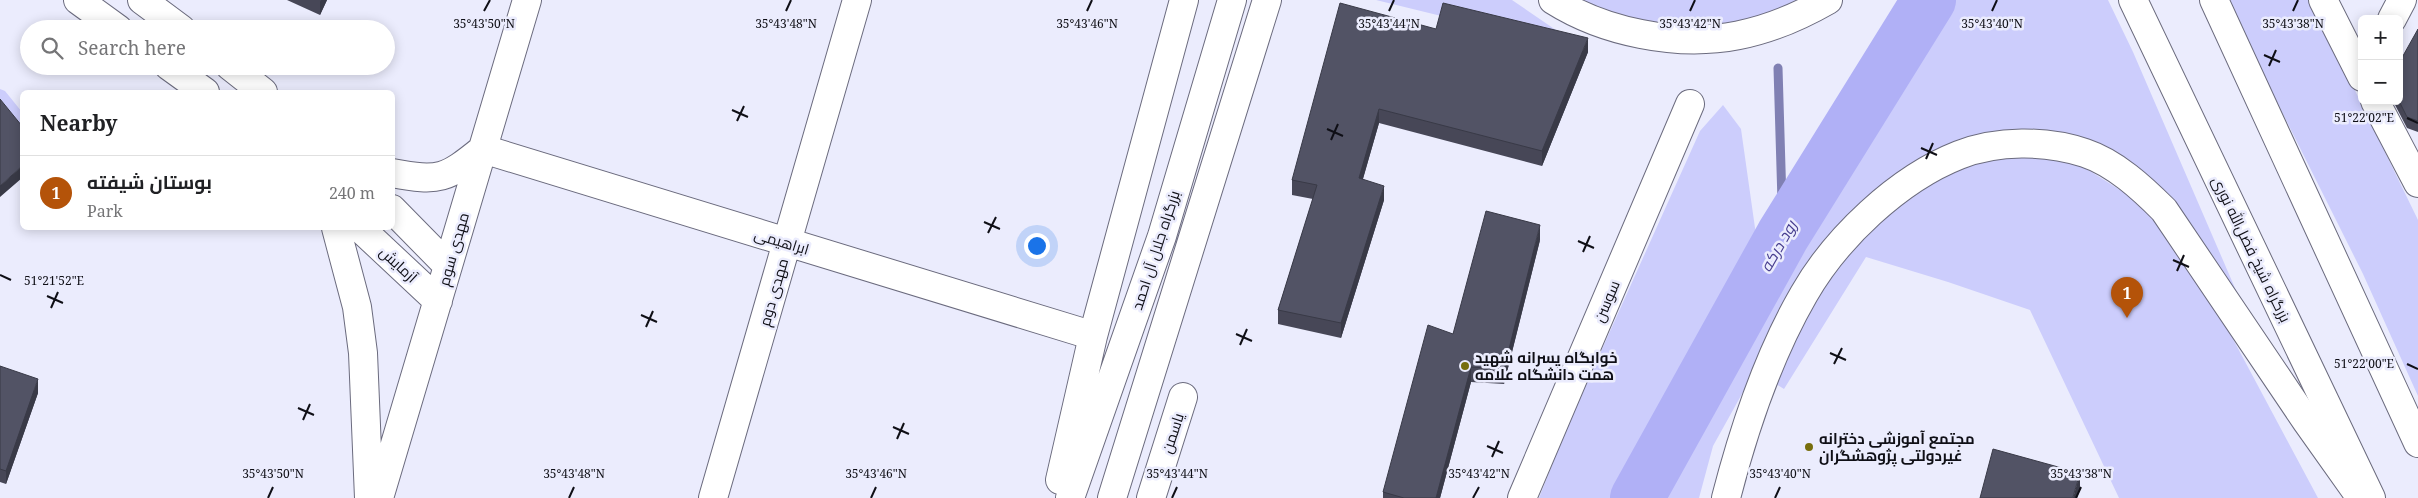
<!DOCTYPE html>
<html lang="en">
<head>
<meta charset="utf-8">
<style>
	:root { --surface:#fff; --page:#f2f2f2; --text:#202124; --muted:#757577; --line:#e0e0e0; --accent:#b45309 }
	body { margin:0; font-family:"Noto Serif",Cairo,serif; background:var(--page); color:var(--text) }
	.controls { position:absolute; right:15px; top:15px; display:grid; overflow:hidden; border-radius:8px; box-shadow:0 2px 12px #0003 }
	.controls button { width:45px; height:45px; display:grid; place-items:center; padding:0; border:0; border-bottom:1px solid var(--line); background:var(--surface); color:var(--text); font:25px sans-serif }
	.you { position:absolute; left:1036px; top:245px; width:18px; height:18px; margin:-12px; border:4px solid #fff; border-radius:50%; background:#1a73e8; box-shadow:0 0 0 8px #1a73e833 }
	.badge { display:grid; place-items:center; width:32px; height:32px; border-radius:50%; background:var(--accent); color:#fff; font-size:16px; font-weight:700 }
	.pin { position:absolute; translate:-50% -41px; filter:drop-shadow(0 1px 2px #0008) }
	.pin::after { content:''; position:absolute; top:26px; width:18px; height:15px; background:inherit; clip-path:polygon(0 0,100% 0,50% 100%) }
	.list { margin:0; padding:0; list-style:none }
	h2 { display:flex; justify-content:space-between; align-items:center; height:65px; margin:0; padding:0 20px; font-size:21px }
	h2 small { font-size:16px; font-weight:400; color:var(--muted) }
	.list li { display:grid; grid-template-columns:32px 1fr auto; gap:15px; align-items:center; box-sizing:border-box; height:75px; padding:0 20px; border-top:1px solid var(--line) }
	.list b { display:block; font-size:19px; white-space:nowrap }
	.list p { margin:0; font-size:16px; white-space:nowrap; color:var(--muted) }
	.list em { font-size:16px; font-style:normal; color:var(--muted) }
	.icon { flex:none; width:28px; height:28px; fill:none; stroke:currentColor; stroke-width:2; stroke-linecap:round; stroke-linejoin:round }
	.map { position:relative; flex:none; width:2418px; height:498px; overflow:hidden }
	.search { position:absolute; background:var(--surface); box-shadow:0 2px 12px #0003; left:20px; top:20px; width:375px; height:55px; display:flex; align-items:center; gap:12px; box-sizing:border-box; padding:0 18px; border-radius:28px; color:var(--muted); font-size:19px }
	.panel { position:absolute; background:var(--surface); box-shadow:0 2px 12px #0003; left:20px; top:90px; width:375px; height:140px; border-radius:8px }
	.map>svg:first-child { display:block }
	.green { fill:#cccdfc }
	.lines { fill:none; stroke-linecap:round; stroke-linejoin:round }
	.stream { stroke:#8080b3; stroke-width:9 }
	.river { stroke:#b0b0f6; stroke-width:54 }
	.street-casing { stroke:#6b6b7e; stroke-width:30 }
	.secondary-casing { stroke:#6b6b7e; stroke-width:30 }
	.highway-casing { stroke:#6b6b7e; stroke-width:30 }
	.street { stroke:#fff; stroke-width:28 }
	.secondary { stroke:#fff; stroke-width:28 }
	.highway { stroke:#fff; stroke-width:28 }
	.wall { fill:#474757 }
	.shaded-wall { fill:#393a47 }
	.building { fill:#525365; stroke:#393a47 }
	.ticks { fill:none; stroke:#0f0f16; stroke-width:2 }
	.poi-dot { fill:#776e0d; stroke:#ebecfd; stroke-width:2 }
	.labels { text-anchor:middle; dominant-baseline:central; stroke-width:5; stroke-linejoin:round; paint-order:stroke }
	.street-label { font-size:15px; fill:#0f0f16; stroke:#ebecfd }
	.poi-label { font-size:15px; font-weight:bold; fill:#0f0f16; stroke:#ebecfd; text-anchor:start }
	.water-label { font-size:16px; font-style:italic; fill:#473e8f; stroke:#ebecfd }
	.ticks-label { font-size:12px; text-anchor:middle; fill:#0f0f16; stroke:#ebecfd; stroke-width:5; stroke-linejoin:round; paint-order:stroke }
</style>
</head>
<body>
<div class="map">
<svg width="2418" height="498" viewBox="0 0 2418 498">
	<rect width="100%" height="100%" fill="#ebecfd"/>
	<path class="green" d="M 1376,0 L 1512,0 L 1588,52 Z
		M 1579,0 L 1798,0 C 1727,38 1650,33 1579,0 Z
		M 1950,0 L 2108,0 L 2133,52 L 2254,332 L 2110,156 L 1944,153 L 1778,329 L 1713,446 L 1699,498 L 1655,498 L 1776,282 Z
		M 2226,0 L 2311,0 L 2418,220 L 2418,396 L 2363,274 Z
		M 0,89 L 5,91 L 22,112 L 22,132 L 0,109 Z
		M 1723,105 L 1741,129 L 1757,242 L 1737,285 L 1683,387 L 1616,498 L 1539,498 L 1567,427 L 1700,131 Z
		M 2020,154 L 2058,156 L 2090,171 L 2142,204 L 2179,253 L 2226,326 L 2318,498 L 2119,498 L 2030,310 L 1948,282 L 1866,257 L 1784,389 L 1773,382 L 1833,265 L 1898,203 L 1963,164 Z"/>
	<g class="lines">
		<path class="stream" d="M 1778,68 L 1783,235"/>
		<path class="river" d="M 1637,498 L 1783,235 L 1929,0"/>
		<defs>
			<path id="street" d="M 2323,0 L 2362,77
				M 2392,19 L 2402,0
				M 2375,101 L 2418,183
				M 483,149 L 1081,332
				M 713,498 L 857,0
				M 1151,498 L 1183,397
				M 1522,498 L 1690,104"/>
			<path id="secondary" d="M 78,0 L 118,29
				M 142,0 L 181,29
				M 169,66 L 205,92
				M 230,66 L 263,92
				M 392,173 C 440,182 446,179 483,149
				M 392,209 L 448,266
				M 336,228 L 357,307 L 363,353 L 369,498
				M 360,228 L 438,301
				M 379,498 L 527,0
				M 1726,498 C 1744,428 1768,356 1804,294 C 1836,238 1898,179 1959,155 C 1997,140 2046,140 2085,153 C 2115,163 2142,188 2164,210 L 2307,422 L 2361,498"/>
			<path id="highway" d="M 1553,0 C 1580,17 1610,28 1641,34 C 1711,48 1767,35 1828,0
				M 2133,0 L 2371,498
				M 2214,0 L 2418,443
				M 1060,480 L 1093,336 L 1184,0
				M 1070,498 L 1162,236 L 1232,0
				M 1112,498 L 1267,0"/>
		</defs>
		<use href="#street" class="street-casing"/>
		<use href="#secondary" class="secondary-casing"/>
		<use href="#highway" class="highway-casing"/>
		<use href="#street" class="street"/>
		<use href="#secondary" class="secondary"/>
		<use href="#highway" class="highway"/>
	</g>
	<path class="wall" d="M 287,0 L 327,0 L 320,15 Z
		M 1436,29 L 1588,52 L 1542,166 L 1379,123 L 1363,179 L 1384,200 L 1341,338 L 1278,324 L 1278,310 L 1313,199 L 1292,195 L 1292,180 Z
		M 2418,29 L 2418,132 L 2407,128 L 2393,101 L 2399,101 Z
		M 1540,240 L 1504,384 L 1471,382 L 1440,498 L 1383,498 L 1383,492 L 1453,334 Z
		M 0,366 L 38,393 L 6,484 L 0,482 Z"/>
	<path class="shaded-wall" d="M 321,0 L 327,0 L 320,15 L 320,2 Z
		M 1588,38 L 1588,52 L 1542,166 L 1542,151 Z
		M 1379,109 L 1379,123 L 1359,192 L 1359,178 Z
		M 22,166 L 22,178 L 0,197 L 0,186 Z
		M 1384,186 L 1384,200 L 1341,338 L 1341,323 Z
		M 1540,225 L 1540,240 L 1504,384 L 1504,369 Z
		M 1471,367 L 1471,382 L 1440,498 L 1436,498 Z
		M 38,379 L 38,393 L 6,484 L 6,471 Z
		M 2080,473 L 2080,489 L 2077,498 L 2073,498 Z"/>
	<path class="building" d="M 1340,3 L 1436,29 L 1443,3 L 1588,38 L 1542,151 L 1379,109 L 1359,178 L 1384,186 L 1341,323 L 1278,310 L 1317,185 L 1292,180 Z
		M 2418,29 L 2418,121 L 2407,117 L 2399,101 L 2399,63 Z
		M 0,99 L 22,126 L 22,166 L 0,186 Z
		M 1486,211 L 1540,225 L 1504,369 L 1471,367 L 1436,498 L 1404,498 L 1383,492 L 1428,325 L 1453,334 Z
		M 0,366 L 38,379 L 6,471 L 0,469 Z
		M 1993,449 L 2080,473 L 2073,497 L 2076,498 L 1980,498 Z"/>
	<path class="ticks" d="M 484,11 L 490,0M 786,11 L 791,0M 1087,11 L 1092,0M 1389,11 L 1394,0M 1690,11 L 1695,0M 1992,11 L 1997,0M 2293,11 L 2298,0M 2264,55 L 2280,62M 2269,66 L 2276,50M 732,110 L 748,117M 2407,118 L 2418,123M 737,121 L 744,106M 1327,129 L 1343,136M 1331,140 L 1338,124M 1921,148 L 1937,155M 1926,159 L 1933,143M 984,222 L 1000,229M 988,233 L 996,217M 1578,241 L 1594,248M 1583,252 L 1590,236M 2173,260 L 2189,267M 2177,271 L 2184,255M 0,275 L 11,280M 47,296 L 63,303M 51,308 L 58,292M 641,315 L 657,322M 646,327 L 653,311M 1236,334 L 1252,341M 1240,345 L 1247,329M 1830,353 L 1846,360M 1834,364 L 1842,348M 2407,364 L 2418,369M 298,408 L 314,415M 303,420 L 310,404M 893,427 L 909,434M 897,439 L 904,423M 1487,446 L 1503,453M 1492,457 L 1499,441M 268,498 L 273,487M 569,498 L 574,487M 871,498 L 876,487M 1172,498 L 1177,487M 1473,498 L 1479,487M 1775,498 L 1780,487M 2076,498 L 2081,487"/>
	<g class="poi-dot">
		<circle cx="1465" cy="366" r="5"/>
		<circle cx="1809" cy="447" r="5"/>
	</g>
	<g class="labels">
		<g class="street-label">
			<text transform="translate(782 241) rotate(17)">ابراهیمی</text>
			<text transform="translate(453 249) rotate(-74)">مهدی سوم</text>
			<text transform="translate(2252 249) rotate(64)">بزرگراه شیخ فضل‌الله نوری</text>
			<text transform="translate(1155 250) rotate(-72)">بزرگراه جلال آل احمد</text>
			<text transform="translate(399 264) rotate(43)">آزمایش</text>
			<text transform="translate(773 292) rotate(-74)">مهدی دوم</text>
			<text transform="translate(1606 301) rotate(-67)">سوسن</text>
			<text transform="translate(1172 433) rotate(-72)">یاسمن</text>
		</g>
		<g class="poi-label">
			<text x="1475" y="357">خوابگاه پسرانه شهید<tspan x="1475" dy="17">همت دانشگاه علامه</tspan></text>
			<text x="1819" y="438">مجتمع آموزشی دخترانه<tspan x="1819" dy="17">غیردولتی پژوهشگران</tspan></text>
		</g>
		<g class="water-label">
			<text transform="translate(1778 246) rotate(-60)">رود درکه</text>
		</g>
	</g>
	<g class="ticks-label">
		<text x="484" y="28">35°43'50"N</text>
		<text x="786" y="28">35°43'48"N</text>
		<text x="1087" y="28">35°43'46"N</text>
		<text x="1690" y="28">35°43'42"N</text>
		<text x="1992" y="28">35°43'40"N</text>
		<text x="2293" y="28">35°43'38"N</text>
		<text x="1389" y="28">35°43'44"N</text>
		<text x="2364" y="122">51°22'02"E</text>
		<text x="54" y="285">51°21'52"E</text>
		<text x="2364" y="368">51°22'00"E</text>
		<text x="273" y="478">35°43'50"N</text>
		<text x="574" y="478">35°43'48"N</text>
		<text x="876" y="478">35°43'46"N</text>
		<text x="1177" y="478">35°43'44"N</text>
		<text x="1479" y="478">35°43'42"N</text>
		<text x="1780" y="478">35°43'40"N</text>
		<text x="2081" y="478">35°43'38"N</text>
	</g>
</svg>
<div class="controls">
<button>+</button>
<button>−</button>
</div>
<div class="you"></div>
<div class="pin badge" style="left:2127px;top:318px">1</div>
<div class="search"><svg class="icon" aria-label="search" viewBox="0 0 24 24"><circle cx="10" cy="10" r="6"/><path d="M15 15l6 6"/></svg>Search here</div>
<section class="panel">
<h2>Nearby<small></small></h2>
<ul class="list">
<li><span class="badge">1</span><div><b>بوستان شیفته</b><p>Park</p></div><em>240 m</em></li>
</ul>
</section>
</div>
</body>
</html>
